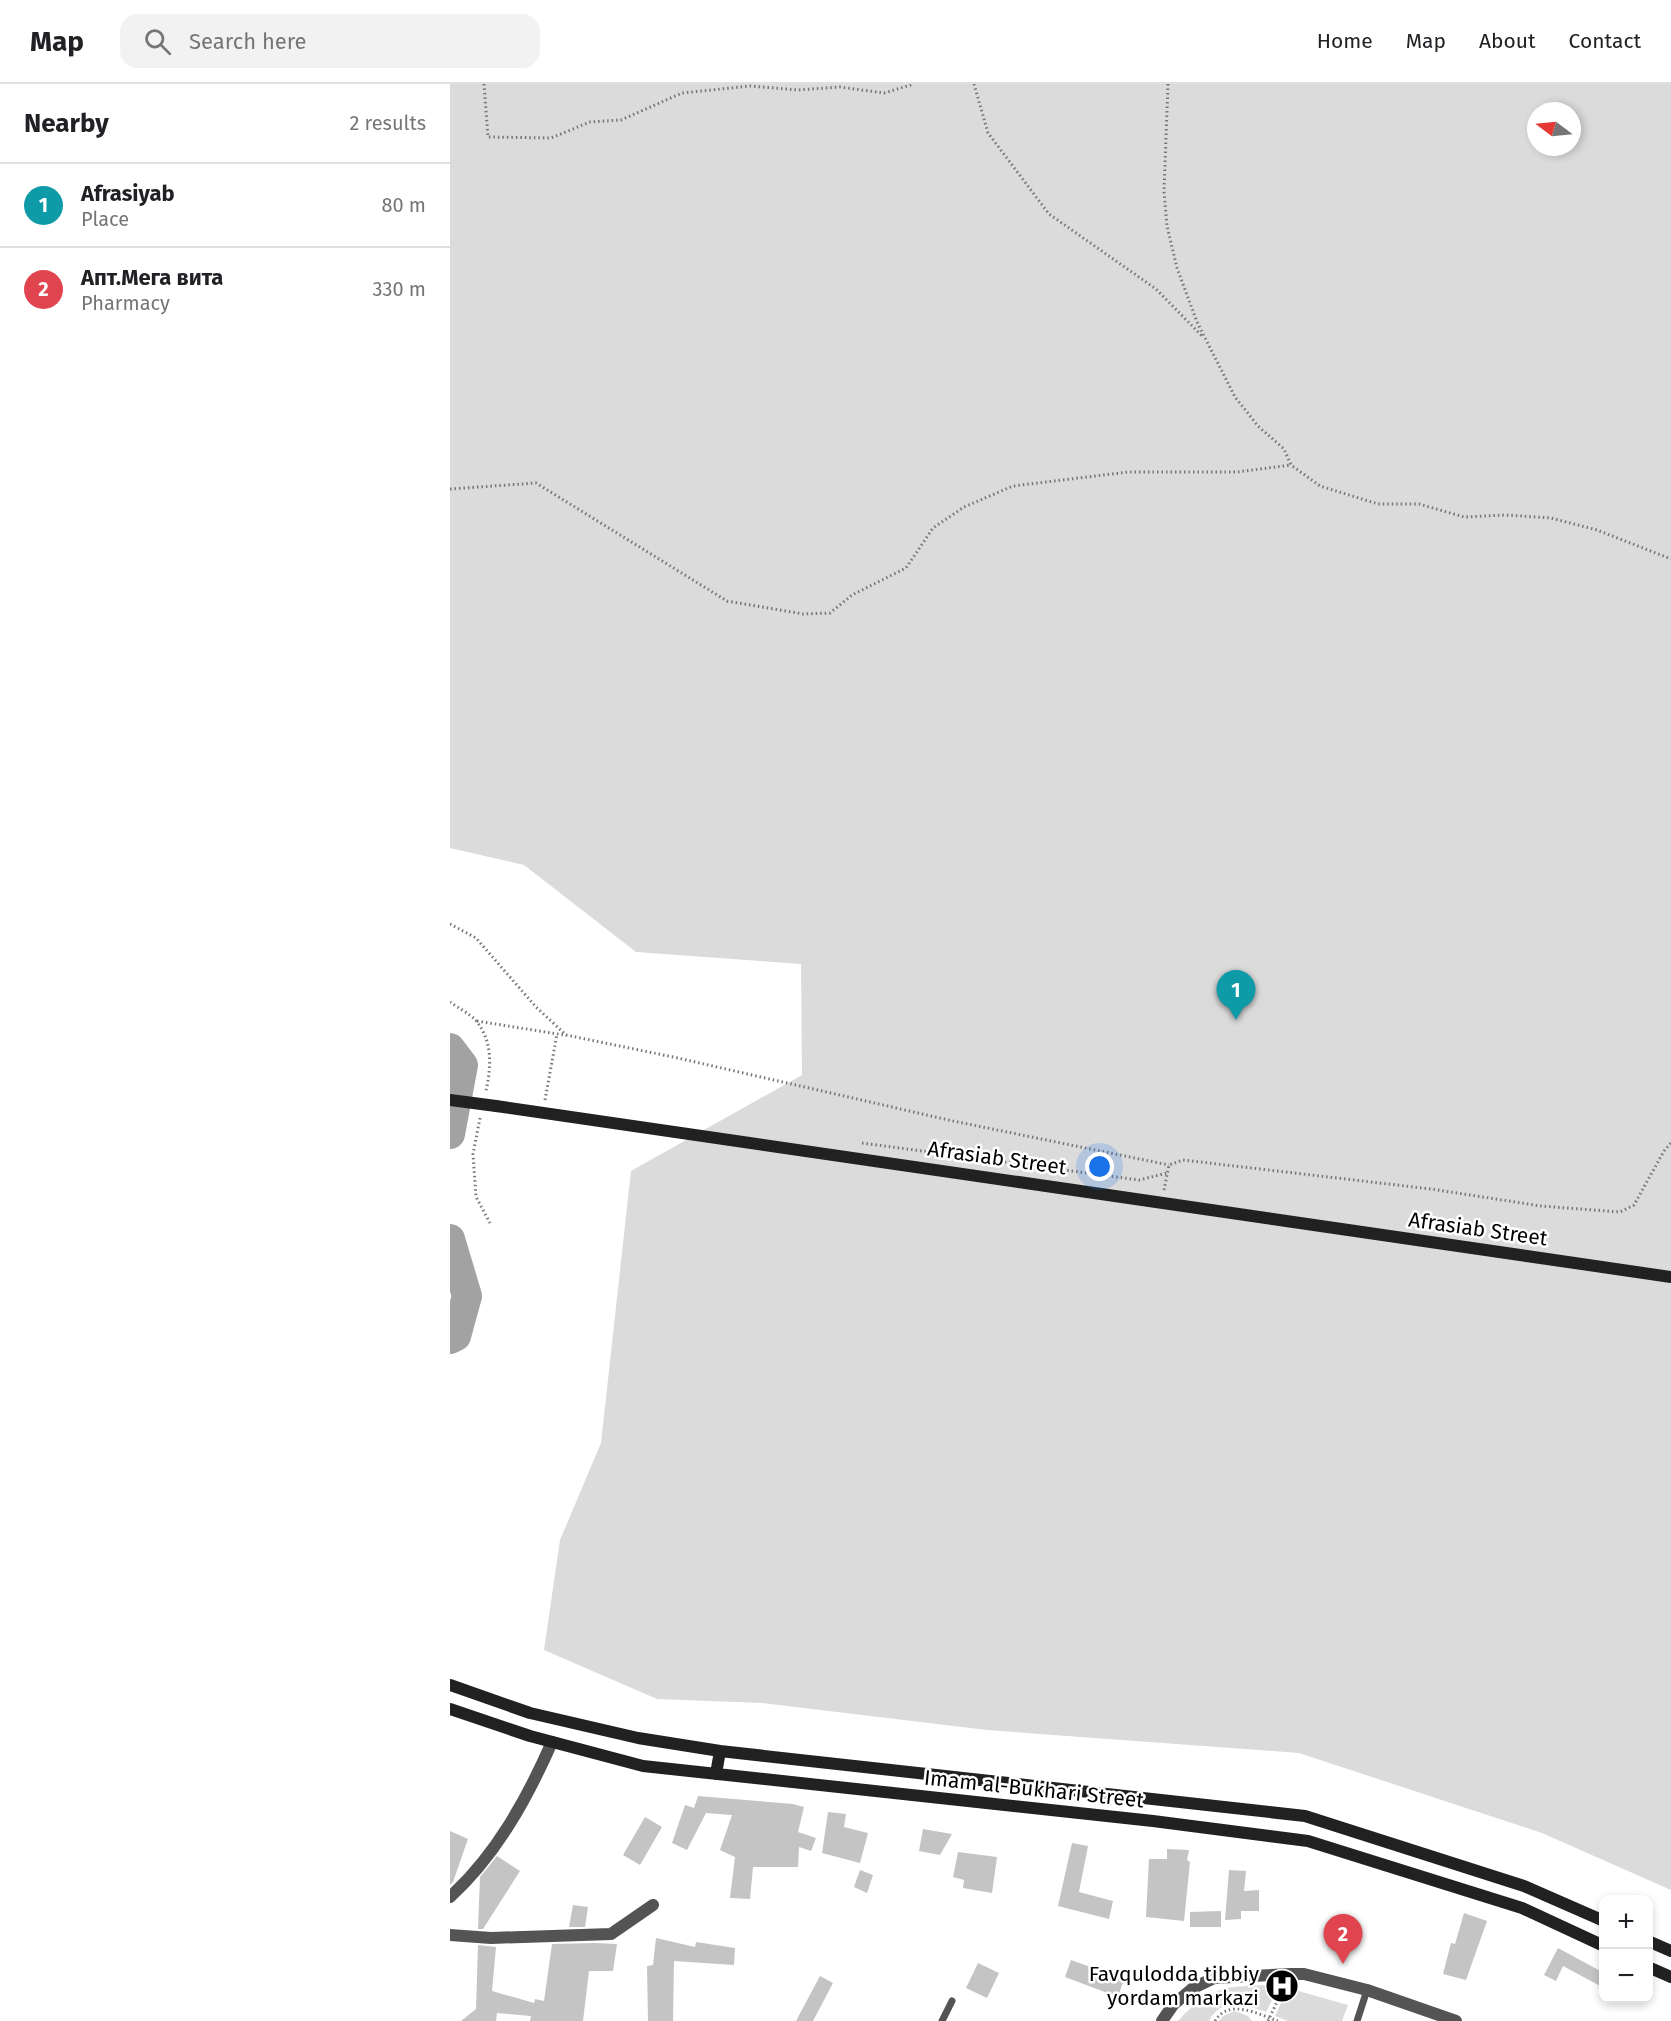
<!DOCTYPE html>
<html lang="en">
<head>
<meta charset="utf-8">
<style>
	:root { --surface:#fff; --page:#f2f2f2; --text:#202124; --muted:#757577; --line:#e0e0e0; --accent:#000 }
	body { margin:0; font-family:"Fira Sans",sans-serif; background:var(--page); color:var(--text) }
	.controls { position:absolute; right:18px; bottom:18px; display:grid; overflow:hidden; border-radius:12px; box-shadow:0 3px 9px #0003 }
	.controls button { width:54px; height:54px; display:grid; place-items:center; padding:0; border:0; border-bottom:2px solid var(--line); background:var(--surface); color:var(--text); font:30px sans-serif }
	.compass { position:absolute; left:1077px; top:18px; width:54px; height:54px; border-radius:50%; background:var(--surface); box-shadow:0 3px 9px #0003; rotate:286deg }
	.you { position:absolute; left:650px; top:1083px; width:21px; height:21px; margin:-15px; border:4px solid #fff; border-radius:50%; background:#1a73e8; box-shadow:0 0 0 9px #1a73e833 }
	.badge { display:grid; place-items:center; width:39px; height:39px; border-radius:50%; background:var(--accent); color:#fff; font-size:20px; font-weight:700 }
	.pin { position:absolute; translate:-50% -50px; filter:drop-shadow(0 2px 3px #0008) }
	.pin::after { content:''; position:absolute; top:32px; width:21px; height:18px; background:inherit; clip-path:polygon(0 0,100% 0,50% 100%) }
	.list { margin:0; padding:0; list-style:none }
	h2 { display:flex; justify-content:space-between; align-items:center; height:78px; margin:0; padding:0 24px; font-size:26px }
	h2 small { font-size:20px; font-weight:400; color:var(--muted) }
	.list li { display:grid; grid-template-columns:39px 1fr auto; gap:18px; align-items:center; box-sizing:border-box; height:84px; padding:0 24px; border-top:2px solid var(--line) }
	.list b { display:block; font-size:22px; white-space:nowrap }
	.list p { margin:0; font-size:20px; white-space:nowrap; color:var(--muted) }
	.list em { font-size:20px; font-style:normal; color:var(--muted) }
	.icon { flex:none; width:33px; height:33px; fill:none; stroke:currentColor; stroke-width:2; stroke-linecap:round; stroke-linejoin:round }
	.map { position:relative; flex:none; width:1221px; height:1937px; overflow:hidden }
	header { display:flex; align-items:center; gap:36px; box-sizing:border-box; height:84px; padding:0 30px; background:var(--surface); border-bottom:2px solid var(--line) }
	header strong { font-size:28px }
	nav { display:flex; gap:33px; margin-inline-start:auto; font-size:21px }
	.search { width:420px; height:54px; background:var(--page); display:flex; align-items:center; gap:15px; box-sizing:border-box; padding:0 21px; border-radius:18px; color:var(--muted); font-size:22px }
	main { display:flex }
	aside { flex:1; background:var(--surface) }
	.map>svg:first-child { display:block }
	.green { fill:#dbdbdb; fill-rule:evenodd }
	.lines { fill:none; stroke-linecap:round; stroke-linejoin:round }
	.river { stroke:#a2a2a2; stroke-width:30 }
	.building { fill:#c4c4c4 }
	.path { stroke:#767676; stroke-width:3; stroke-dasharray:1.5 3; stroke-linecap:butt }
	.lane { stroke:#545454; stroke-width:7 }
	.street { stroke:#545454; stroke-width:12 }
	.secondary { stroke:#212121; stroke-width:12 }
	.secondary-bridge { stroke:#212121; stroke-width:12 }
	.labels { text-anchor:middle; dominant-baseline:central; stroke-width:5; stroke-linejoin:round; paint-order:stroke }
	.street-label { font-size:21px; fill:#000; stroke:#fff }
	.poi-label { font-size:21px; fill:#000; stroke:#fff; text-anchor:end }
</style>
</head>
<body>
<header>
<strong>Map</strong>
<div class="search"><svg class="icon" aria-label="search" viewBox="0 0 24 24"><circle cx="10" cy="10" r="6"/><path d="M15 15l6 6"/></svg>Search here</div>
<nav><a>Home</a><a>Map</a><a>About</a><a>Contact</a></nav>
</header>
<main>
<aside>
<h2>Nearby<small>2 results</small></h2>
<ul class="list">
<li><span class="badge" style="background:#0f9aa8">1</span><div><b>Afrasiyab</b><p>Place</p></div><em>80 m</em></li>
<li><span class="badge" style="background:#e0444e">2</span><div><b>Апт.Мега вита</b><p>Pharmacy</p></div><em>330 m</em></li>
</ul>
</aside>
<div class="map">
<svg width="1221" height="1937" viewBox="0 0 1221 1937">
	<rect width="100%" height="100%" fill="#fff"/>
	<path class="green" d="M 0,0 L 1221,0 L 1221,1806 L 1092,1749 L 849,1669 L 537,1646 L 312,1619 L 207,1615 L 94,1566 L 110,1456 L 151,1359 L 181,1087 L 352,991 L 351,880 L 186,868 L 74,781 L 0,764 ZM 1086,27 L 1122,27 L 1122,63 L 1086,63 Z
		M 821,1901 L 829,1902 L 816,1928 C 796,1921 771,1913 759,1937 L 728,1937 C 760,1902 776,1902 821,1901 Z
		M 838,1904 L 898,1921 L 892,1937 L 838,1937 L 825,1932 Z
		M 785,1927 L 798,1932 L 802,1937 L 769,1937 L 773,1932 Z"/>
	<g class="lines">
		<path class="river" d="M 0,964 L 13,981 L 0,1050
			M 0,1155 L 17,1212 L 6,1252 L 0,1255"/>
	</g>
	<path class="building" d="M 248,1712 L 343,1720 L 354,1723 L 348,1748 L 366,1754 L 361,1767 L 349,1763 L 348,1783 L 303,1783 L 300,1815 L 280,1814 L 285,1773 L 270,1766 L 282,1731 L 256,1729 L 237,1766 L 222,1759 L 235,1721 L 244,1724 Z
		M 378,1728 L 396,1730 L 394,1743 L 418,1749 L 410,1779 L 372,1769 Z
		M 195,1733 L 212,1743 L 190,1781 L 173,1771 Z
		M 473,1745 L 502,1750 L 490,1771 L 469,1767 Z
		M 0,1747 L 18,1755 L 3,1798 L 0,1801 Z
		M 622,1759 L 638,1762 L 629,1808 L 663,1817 L 659,1835 L 608,1822 Z
		M 717,1765 L 739,1766 L 737,1776 L 740,1778 L 734,1837 L 696,1833 L 699,1775 L 717,1775 Z
		M 508,1768 L 547,1773 L 542,1809 L 513,1804 L 514,1796 L 503,1793 Z
		M 47,1772 L 70,1787 L 33,1845 L 28,1845 L 30,1793 Z
		M 410,1786 L 423,1791 L 417,1809 L 404,1803 Z
		M 779,1786 L 796,1787 L 794,1807 L 809,1806 L 809,1827 L 791,1827 L 791,1835 L 775,1836 Z
		M 123,1821 L 138,1823 L 135,1843 L 119,1843 Z
		M 771,1827 L 771,1843 L 740,1843 L 740,1828 Z
		M 1014,1829 L 1037,1837 L 1016,1896 L 993,1890 L 1001,1859 L 1005,1860 Z
		M 206,1854 L 245,1863 L 246,1858 L 285,1864 L 284,1881 L 224,1877 L 223,1937 L 198,1937 L 197,1882 L 203,1881 Z
		M 146,1859 L 167,1860 L 163,1887 L 139,1887 L 133,1937 L 80,1937 L 81,1932 L 47,1929 L 46,1937 L 11,1937 L 26,1925 L 28,1861 L 46,1863 L 42,1907 L 84,1919 L 85,1915 L 94,1917 L 102,1860 Z
		M 1108,1864 L 1154,1889 L 1154,1904 L 1113,1882 L 1106,1897 L 1094,1891 Z
		M 621,1876 L 674,1895 L 668,1913 L 615,1893 Z
		M 528,1879 L 549,1889 L 537,1914 L 516,1904 Z
		M 370,1892 L 383,1899 L 363,1937 L 346,1937 Z"/>
	<g class="lines">
		<path class="path" d="M 34,0 L 38,53 L 101,54 L 140,38 L 171,36 L 232,9 L 300,2 L 348,6 L 390,3 L 434,9 L 464,0
			M 524,0 L 538,49 L 599,130 L 706,205 L 752,252
			M 718,0 L 714,107 L 717,142 L 727,184 L 747,238 L 785,313 L 808,342 L 834,365 L 841,381 L 870,402 L 928,420 L 969,420 L 1014,433 L 1056,431 L 1101,434 L 1147,446 L 1221,475
			M 0,405 L 86,399 L 277,517 L 353,530 L 380,529 L 402,511 L 456,484 L 483,444 L 514,423 L 563,402 L 678,388 L 787,388 L 841,381
			M 0,840 L 26,854 L 86,923 L 116,951 L 228,974 L 503,1037 L 719,1081
			M 0,918 C 8,924 21,930 27,938 C 43,958 41,984 36,1007
			M 27,937 L 114,951
			M 95,1016 L 107,950
			M 30,1034 L 23,1070 L 26,1113 L 40,1139
			M 412,1059 L 689,1096 L 717,1089
			M 714,1106 L 719,1081 L 733,1076 L 981,1105 L 1091,1122 L 1170,1128 L 1184,1121 L 1214,1067 L 1221,1059
			M 765,1937 C 779,1914 808,1930 828,1937
			M 818,1937 L 834,1903"/>
		<path class="lane" d="M 492,1937 L 502,1917
			M 907,1937 L 917,1906"/>
		<path class="street" d="M 0,1813 C 46,1771 77,1715 102,1658
			M 0,1851 L 41,1854 L 161,1850 L 203,1821
			M 712,1937 L 723,1921 L 743,1904 L 764,1894 L 841,1890 L 854,1890 L 917,1906 L 1006,1937"/>
		<path class="secondary" d="M 46,1022 L 1221,1193
			M 0,1601 L 80,1629 L 188,1654 L 270,1667 L 855,1732 L 1074,1802 L 1154,1837
			M 0,1625 L 80,1652 L 193,1682 L 703,1737 L 858,1757 L 1072,1824 L 1154,1862
			M 266,1690 L 270,1667
			M 1198,1857 L 1221,1867
			M 1198,1883 L 1221,1893"/>
		<path class="secondary-bridge" d="M 0,1016 L 46,1022"/>
	</g>
	<defs>
		<symbol id="hospital-disc" viewBox="-11 -11 22 22"><circle r="9.5" fill="#000" stroke="#fff"/><path d="M-5-5h3v3.5h4V-5h3V5h-3V1.5h-4V5h-3Z" fill="#fff"/></symbol>
	</defs>
	<g fill-rule="evenodd">
		<use href="#hospital-disc" x="813" y="1883" width="38" height="38"/>
	</g>
	<g class="labels">
		<g class="street-label">
			<text transform="translate(547 1074) rotate(8)">Afrasiab Street</text>
			<text transform="translate(1028 1145) rotate(8)">Afrasiab Street</text>
			<text transform="translate(584 1705) rotate(6)">Imam al-Bukhari Street</text>
		</g>
		<g class="poi-label">
			<text x="809" y="1890">Favqulodda tibbiy<tspan x="809" dy="24">yordam markazi</tspan></text>
		</g>
	</g>
</svg>
<div class="controls">
<button>+</button>
<button>−</button>
</div>
<svg class="compass" viewBox="-18 -18 36 36"><path d="M0-13l5 13h-10z" fill="#e53935"/><path d="M0 13l5-13h-10z" fill="#757577"/></svg>
<div class="you"></div>
<div class="pin badge" style="left:786px;top:936px;background:#0f9aa8">1</div>
<div class="pin badge" style="left:893px;top:1880px;background:#e0444e">2</div>
</div>
</main>
</body>
</html>
